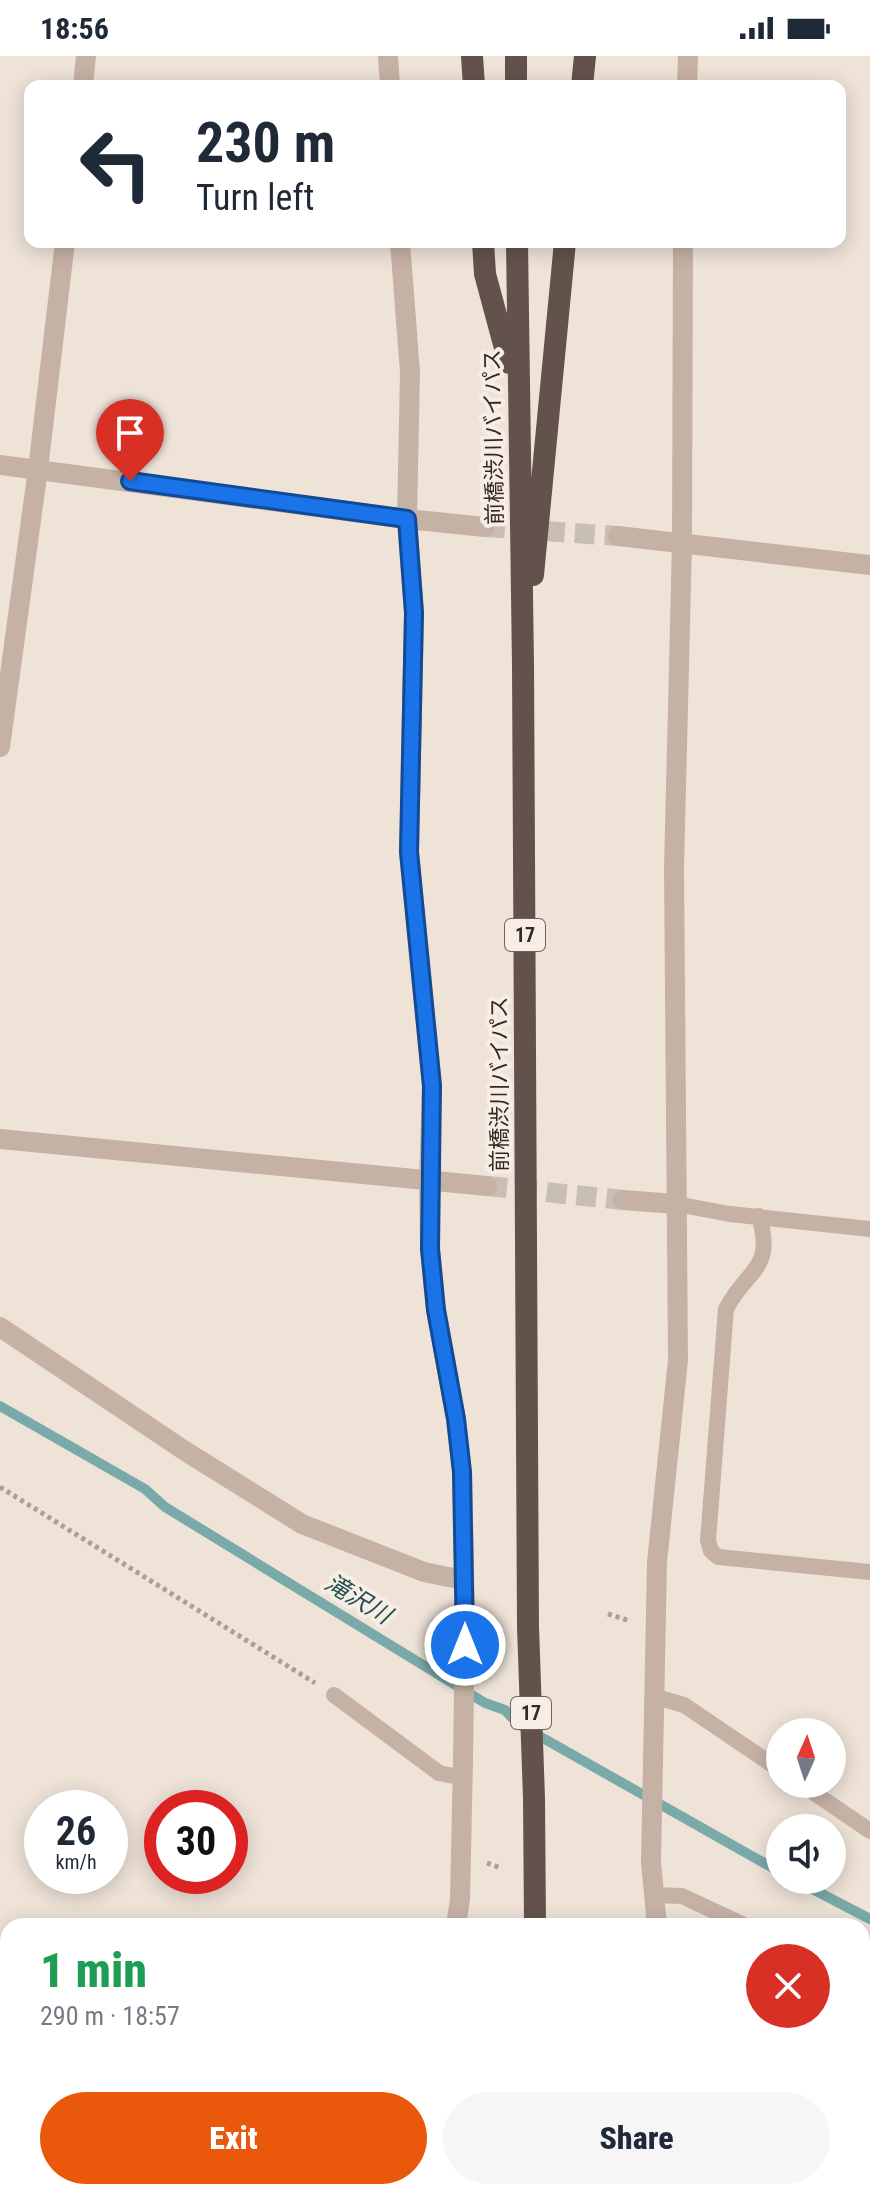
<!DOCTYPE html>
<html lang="en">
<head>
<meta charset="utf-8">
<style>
	:root { --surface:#fff; --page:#f6f6f7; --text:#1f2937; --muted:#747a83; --accent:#ea580c }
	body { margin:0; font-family:"Roboto Condensed","Noto Sans JP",sans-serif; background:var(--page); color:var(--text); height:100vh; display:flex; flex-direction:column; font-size:30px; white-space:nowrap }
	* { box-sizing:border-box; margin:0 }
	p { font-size:26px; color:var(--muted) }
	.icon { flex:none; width:44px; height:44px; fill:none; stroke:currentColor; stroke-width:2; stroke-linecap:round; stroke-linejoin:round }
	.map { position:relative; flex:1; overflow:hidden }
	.side { position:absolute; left:0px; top:1862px; width:870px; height:282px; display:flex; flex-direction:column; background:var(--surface); border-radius:24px 24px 0 0; box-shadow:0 4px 20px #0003 }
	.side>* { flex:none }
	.banner { position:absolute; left:24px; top:24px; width:822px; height:168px; border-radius:16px; box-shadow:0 4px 20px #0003; background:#fff; color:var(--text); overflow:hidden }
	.needle { width:52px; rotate:3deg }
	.tools { position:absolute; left:766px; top:1662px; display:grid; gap:16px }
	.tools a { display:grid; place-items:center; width:80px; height:80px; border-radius:50%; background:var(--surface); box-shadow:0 4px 20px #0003; font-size:40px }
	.speed { position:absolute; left:24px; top:1734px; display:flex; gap:16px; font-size:40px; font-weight:700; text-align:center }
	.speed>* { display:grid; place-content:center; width:104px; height:104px; border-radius:50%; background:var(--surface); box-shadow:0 4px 20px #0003; line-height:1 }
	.speed small { font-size:20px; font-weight:400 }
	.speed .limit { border:12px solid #d22; background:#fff; color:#111 }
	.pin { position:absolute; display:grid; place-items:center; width:68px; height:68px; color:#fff; margin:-82px -34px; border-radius:50% 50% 50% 0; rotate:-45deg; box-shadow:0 0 8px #0007 }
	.pin .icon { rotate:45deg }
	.me { position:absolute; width:88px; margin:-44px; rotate:0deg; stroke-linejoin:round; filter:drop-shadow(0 0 6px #0008) }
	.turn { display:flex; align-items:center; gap:28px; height:168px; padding:0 40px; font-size:36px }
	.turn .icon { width:104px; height:104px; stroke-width:2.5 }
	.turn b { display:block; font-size:56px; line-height:68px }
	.round { display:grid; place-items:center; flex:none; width:84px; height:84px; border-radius:42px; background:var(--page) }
	.head { display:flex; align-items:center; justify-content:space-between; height:136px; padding:0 40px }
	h1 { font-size:48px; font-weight:800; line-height:60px; color:#1e9e55 }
	.primary-button { display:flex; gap:16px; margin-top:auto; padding:16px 40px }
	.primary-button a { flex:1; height:92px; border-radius:48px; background:var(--accent); color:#fff; font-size:32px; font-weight:800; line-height:92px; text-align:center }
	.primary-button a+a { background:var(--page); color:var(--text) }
	.status { display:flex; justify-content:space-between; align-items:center; height:56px; padding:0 40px; background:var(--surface); direction:ltr }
	.status svg { height:22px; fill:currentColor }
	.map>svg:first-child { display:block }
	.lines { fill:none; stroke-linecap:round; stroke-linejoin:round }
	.stream { stroke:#79aaa9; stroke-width:10 }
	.minor-tunnel { stroke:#c9beb4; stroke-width:20; stroke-dasharray:20 10; stroke-linecap:butt }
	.path { stroke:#b19c90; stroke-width:5; stroke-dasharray:4 4; stroke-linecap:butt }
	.service { stroke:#c6b2a5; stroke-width:16 }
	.minor { stroke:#c6b2a5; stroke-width:20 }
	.trunk { stroke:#63524b; stroke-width:22 }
	.route-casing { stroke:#114b97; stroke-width:20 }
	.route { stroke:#1a73e8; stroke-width:14 }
	.labels { text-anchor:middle; stroke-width:8; stroke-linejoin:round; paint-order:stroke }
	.shield { fill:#f7ede4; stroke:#6d645f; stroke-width:2 }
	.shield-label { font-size:20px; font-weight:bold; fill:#322926 }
	.street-label { font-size:22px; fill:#322926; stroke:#f7ede4 }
	.water-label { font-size:24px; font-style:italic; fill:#1f5050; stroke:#f7ede4 }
</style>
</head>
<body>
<div class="status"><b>18:56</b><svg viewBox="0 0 49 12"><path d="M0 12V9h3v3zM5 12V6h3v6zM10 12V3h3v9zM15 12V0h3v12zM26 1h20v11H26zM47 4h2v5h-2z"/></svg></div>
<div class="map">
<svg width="870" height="2143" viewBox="0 0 870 2143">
	<rect width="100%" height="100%" fill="#efe3d8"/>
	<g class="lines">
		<path class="stream" d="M0,1350L145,1433L165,1451L485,1647L505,1654L518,1668L780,1816
			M795,1824L870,1863"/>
		<path class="minor-tunnel" d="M485,471L618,480
			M487,1130L623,1144"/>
		<path class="path" d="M0,1431L315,1627
			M608,1558L630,1565
			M487,1807L501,1812"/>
		<path class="service" d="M676,1148L730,1158L870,1173
			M759,1160C775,1215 747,1212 726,1253L708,1484L711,1495L718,1501L870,1516
			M334,1639L439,1717L463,1722
			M653,1640L684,1649L780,1714
			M801,1728L870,1775
			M654,1839L682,1840L746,1870
			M862,1924L870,1927"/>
		<path class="minor" d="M388,0L390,30
			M83,30L86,0
			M687,30L688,0
			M400,186L410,316L407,463L414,557L409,796L432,1030L429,1125L430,1193L436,1254L456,1363L462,1416L465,1560L463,1704L460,1843L456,1870
			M0,409L407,463L485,471
			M618,480L870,509
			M0,691L38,413L65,186
			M0,1083L487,1130
			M623,1144L676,1148
			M0,1271L185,1395L302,1468L424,1516L463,1524
			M657,1870L651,1806L657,1506L678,1304L674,812L682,487L683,186
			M0,1909L8,1911
			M680,2136L681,2143
			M383,2143L384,2136
			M425,2143L426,2136"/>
		<path class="trunk" d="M472,0L474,30
			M516,0V30
			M582,30L585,0
			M483,186L485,218L509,307
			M517,186L523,609L528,1571L534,1742L535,1870
			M533,519L565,186
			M536,2136V2143"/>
	</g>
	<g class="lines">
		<defs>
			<path id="route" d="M130,425L407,463L414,557L409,796L432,1030L430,1193L436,1254L456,1363L462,1416L465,1589"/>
		</defs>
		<use href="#route" class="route-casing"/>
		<use href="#route" class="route"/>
	</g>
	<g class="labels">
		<g class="shield">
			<rect x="505" y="863" width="40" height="32" rx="6"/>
			<rect x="511" y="1641" width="40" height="32" rx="6"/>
		</g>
		<g class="shield-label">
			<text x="525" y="886">17</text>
			<text x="531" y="1664">17</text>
		</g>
		<g class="street-label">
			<text transform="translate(493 381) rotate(-91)" y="8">前橋渋川バイパス</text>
			<text transform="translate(499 1028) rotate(-90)" y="8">前橋渋川バイパス</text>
		</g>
		<g class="water-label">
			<text transform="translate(358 1543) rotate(31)" y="8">滝沢川</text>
		</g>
	</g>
</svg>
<div class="tools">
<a><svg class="needle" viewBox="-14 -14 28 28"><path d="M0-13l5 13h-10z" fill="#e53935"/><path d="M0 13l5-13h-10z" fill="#747a83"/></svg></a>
<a><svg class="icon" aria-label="sound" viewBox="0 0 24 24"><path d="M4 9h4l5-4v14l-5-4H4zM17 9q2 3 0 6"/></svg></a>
</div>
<div class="speed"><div>26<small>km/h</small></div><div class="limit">30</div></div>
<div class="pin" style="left:130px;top:425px;background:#d93025"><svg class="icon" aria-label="arrive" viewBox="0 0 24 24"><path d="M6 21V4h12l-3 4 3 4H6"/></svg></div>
<svg class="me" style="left:465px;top:1589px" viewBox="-20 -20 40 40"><circle r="17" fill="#1a73e8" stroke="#fff" stroke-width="3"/><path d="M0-11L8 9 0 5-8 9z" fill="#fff"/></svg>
<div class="banner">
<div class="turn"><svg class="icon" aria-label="left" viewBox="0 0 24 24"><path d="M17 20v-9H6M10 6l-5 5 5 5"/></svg><div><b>230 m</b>Turn left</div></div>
</div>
<section class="side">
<div class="head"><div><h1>1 min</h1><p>290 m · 18:57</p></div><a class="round" style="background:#d93025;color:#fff"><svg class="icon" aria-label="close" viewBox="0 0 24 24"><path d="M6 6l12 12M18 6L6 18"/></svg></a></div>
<div class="primary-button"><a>Exit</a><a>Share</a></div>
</section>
</div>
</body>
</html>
